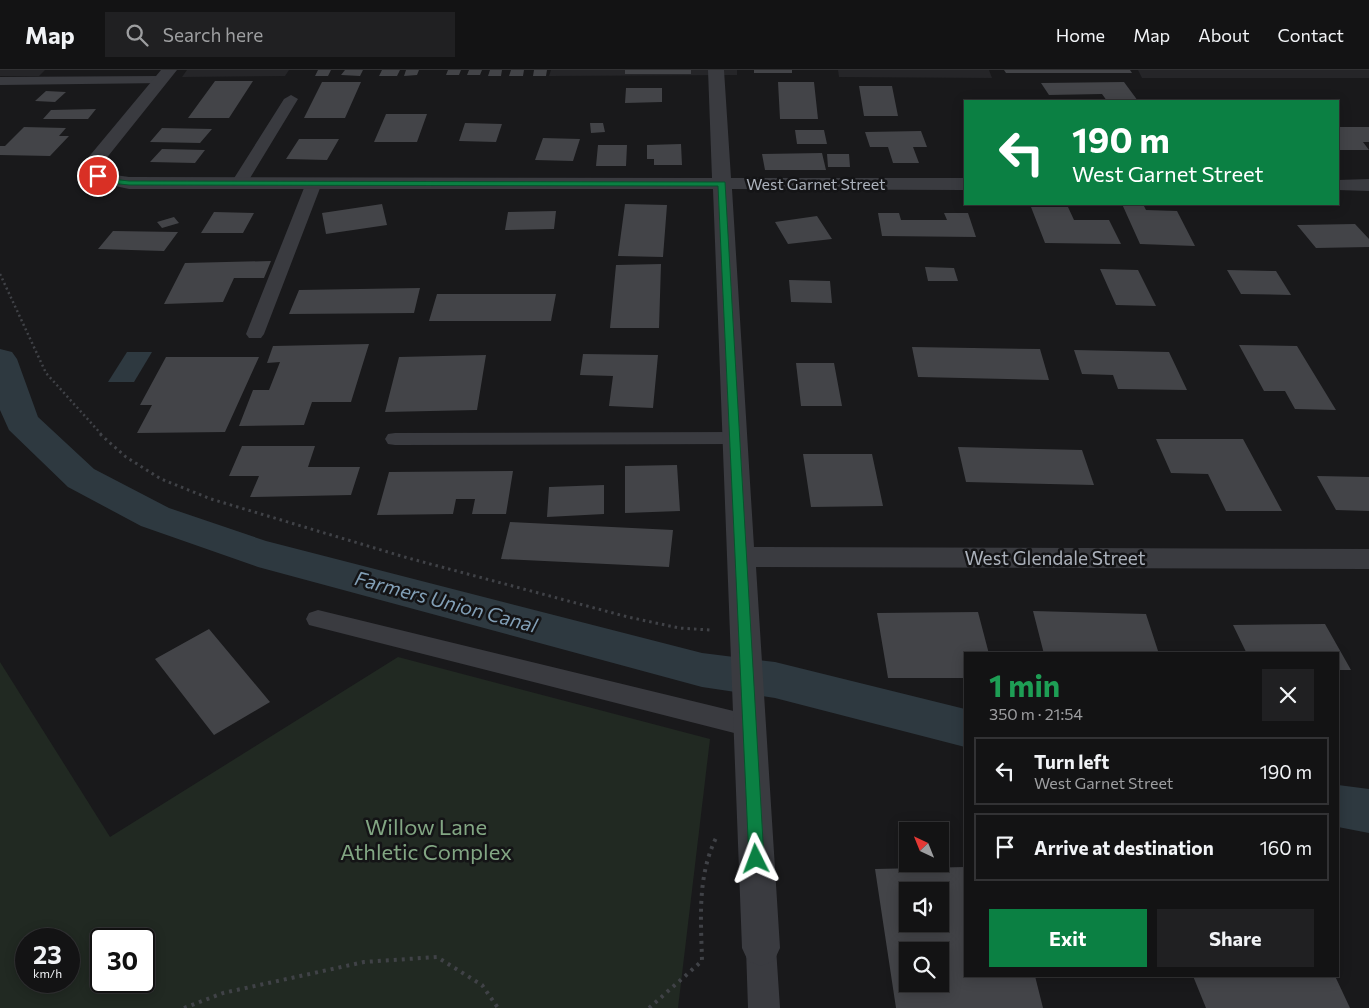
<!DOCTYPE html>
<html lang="en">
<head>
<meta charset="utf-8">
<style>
	:root { --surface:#131314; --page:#202022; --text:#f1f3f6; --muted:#9d9ea0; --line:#323234; --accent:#0b8043 }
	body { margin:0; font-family:Commissioner,sans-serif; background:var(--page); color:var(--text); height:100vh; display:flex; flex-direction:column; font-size:19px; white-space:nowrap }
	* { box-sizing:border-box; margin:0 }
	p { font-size:16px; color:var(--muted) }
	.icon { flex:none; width:28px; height:28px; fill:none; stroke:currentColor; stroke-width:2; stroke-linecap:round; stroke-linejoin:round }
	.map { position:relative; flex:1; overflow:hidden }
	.sheet { position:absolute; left:964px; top:582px; width:375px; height:325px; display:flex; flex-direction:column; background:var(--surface); border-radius:0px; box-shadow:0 2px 12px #0003,0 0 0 1px var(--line) }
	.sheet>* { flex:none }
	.banner { position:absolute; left:964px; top:30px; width:375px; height:105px; border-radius:0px; box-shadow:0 2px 12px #0003,0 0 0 1px var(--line); background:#0b8043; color:#fff; overflow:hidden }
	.needle { width:32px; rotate:317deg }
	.controls { position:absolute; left:899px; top:752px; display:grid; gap:10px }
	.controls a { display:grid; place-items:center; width:50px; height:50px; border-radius:0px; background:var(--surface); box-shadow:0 2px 12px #0003,0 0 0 1px var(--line); font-size:25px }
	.speed { position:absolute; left:15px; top:858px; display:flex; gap:10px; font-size:25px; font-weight:700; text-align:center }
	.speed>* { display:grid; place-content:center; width:65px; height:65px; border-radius:50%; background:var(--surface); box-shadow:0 2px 12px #0003,0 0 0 1px var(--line); line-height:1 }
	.speed small { font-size:12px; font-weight:400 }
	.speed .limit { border:2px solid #111; border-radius:8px; background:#fff; color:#111 }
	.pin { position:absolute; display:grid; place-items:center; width:42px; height:42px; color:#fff; margin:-21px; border:2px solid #fff; border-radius:50%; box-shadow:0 1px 5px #0007 }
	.me { position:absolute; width:55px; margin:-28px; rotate:357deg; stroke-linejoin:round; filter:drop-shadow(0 0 4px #0008) }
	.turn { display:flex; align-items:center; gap:18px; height:105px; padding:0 25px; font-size:22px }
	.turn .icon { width:65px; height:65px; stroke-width:2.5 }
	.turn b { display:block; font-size:35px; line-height:42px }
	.round { display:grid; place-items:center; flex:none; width:52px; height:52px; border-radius:0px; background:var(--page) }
	.summary { display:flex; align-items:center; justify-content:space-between; height:85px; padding:0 25px }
	h1 { font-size:30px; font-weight:700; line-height:38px; color:#1e9e55 }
	.button { display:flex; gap:10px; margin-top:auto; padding:10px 25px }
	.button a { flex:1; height:58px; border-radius:0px; background:var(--accent); color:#fff; font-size:20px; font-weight:700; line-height:58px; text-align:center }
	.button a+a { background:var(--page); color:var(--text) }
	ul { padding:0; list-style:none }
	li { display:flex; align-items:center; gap:15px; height:68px; margin:0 10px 8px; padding:0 15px; border:2px solid var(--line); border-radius:0px }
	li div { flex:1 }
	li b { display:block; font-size:19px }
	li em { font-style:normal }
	header { display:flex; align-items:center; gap:30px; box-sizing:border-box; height:70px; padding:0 25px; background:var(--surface); border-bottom:1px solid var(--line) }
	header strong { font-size:24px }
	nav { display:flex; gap:28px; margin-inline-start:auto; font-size:18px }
	.search { width:350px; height:45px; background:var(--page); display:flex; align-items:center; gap:12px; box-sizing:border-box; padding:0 18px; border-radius:0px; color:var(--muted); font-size:19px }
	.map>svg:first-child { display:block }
	.built { fill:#252528 }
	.green { fill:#212922; fill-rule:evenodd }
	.water { fill:#2e3940 }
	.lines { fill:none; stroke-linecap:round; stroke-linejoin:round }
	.canal { fill:#2e3940; fill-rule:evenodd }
	.building { fill:#434448; fill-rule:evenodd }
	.path-far2 { stroke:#404247; stroke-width:2.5; stroke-dasharray:2 3; stroke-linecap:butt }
	.path-far1 { stroke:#404247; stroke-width:3; stroke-dasharray:2.5 4; stroke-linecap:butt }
	.path { stroke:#404247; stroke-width:4; stroke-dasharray:3 5; stroke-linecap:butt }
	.service { fill:#3a3b40; fill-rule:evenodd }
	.minor { fill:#3a3b40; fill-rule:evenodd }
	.route { fill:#0b8043; stroke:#07532c }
	.labels { text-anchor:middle; stroke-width:5; stroke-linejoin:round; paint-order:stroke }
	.far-street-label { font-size:16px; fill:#abb1bb; stroke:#141416 }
	.street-label { font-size:19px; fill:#abb1bb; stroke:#141416 }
	.water-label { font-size:20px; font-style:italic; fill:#829fb6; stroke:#141416 }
	.near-park-label { font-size:22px; fill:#82a683; stroke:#141416 }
</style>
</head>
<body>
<header>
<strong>Map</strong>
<div class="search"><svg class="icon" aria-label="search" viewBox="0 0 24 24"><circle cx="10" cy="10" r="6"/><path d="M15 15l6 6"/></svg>Search here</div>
<nav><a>Home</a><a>Map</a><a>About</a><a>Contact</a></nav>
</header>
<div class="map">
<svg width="1369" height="938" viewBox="0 0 1369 938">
	<rect width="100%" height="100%" fill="#19191b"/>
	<path class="built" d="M0,0H45L39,6H0Z
		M187,0H289L285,6L182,7Z
		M551,0H737V5L549,6Z
		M838,0H989L992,8L839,7Z
		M1138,0H1369V8H1142Z"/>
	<path class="green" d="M398,587L710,669L678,938H0V592L110,767ZM26,869H69V911H26ZM101,869H144V911H101Z"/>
	<path class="water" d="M127,282H152L134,312H108Z"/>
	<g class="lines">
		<path class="canal" d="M0,279L12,282L17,289L38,347L94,399L169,438L266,471L702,583L775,592L965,639V677L775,628L702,617L258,497L141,456L68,417L9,360L0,340Z
			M1338,715L1369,719V763L1338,757Z"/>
	</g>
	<path class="building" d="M318,0H331L328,6H315Z
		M345,0H363L360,6L341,5Z
		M382,0H400L397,6H379Z
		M406,0H419L417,5L404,6Z
		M448,0H461L459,5H446Z
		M469,0H482L480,5H467Z
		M490,0H502L501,6H488Z
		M511,0H524L523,6H509Z
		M534,0H547L546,6H533Z
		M625,0H691V4H625Z
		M754,0H792V3H754Z
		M1004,0H1130L1132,3H1006Z
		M215,11H253L229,48H188Z
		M322,12H361L345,48H304Z
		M778,12H814L818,49H780Z
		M1124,12L1138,31H1107L1102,24L1049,25L1041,13Z
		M859,16H892L898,46H864Z
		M626,18H662V32L625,33Z
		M46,21L66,22L55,32L35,31Z
		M96,39L88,49H43L51,40Z
		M386,44H427L417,72H374Z
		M465,53L502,54L496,72L459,71Z
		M590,53H603L605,62L591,63Z
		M24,57L66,58L59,66H69L50,86L0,85V76H5Z
		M1338,57H1369V72H1363L1369,80H1338Z
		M162,58L212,59L200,73L150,72Z
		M795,60H824L827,74H797Z
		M921,61L927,77H913L919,93H893L888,77H870L865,62Z
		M543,68L580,69L573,91L535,90Z
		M299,69H339L327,90L286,89Z
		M681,74L682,95H654V89H647V75Z
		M598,75H627L626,96H596Z
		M162,79L205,80L195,93L150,92Z
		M822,83L826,100H765L762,84Z
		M827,84H849L850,97H828Z
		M382,134L387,155L326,164L322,143Z
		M625,134L667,135L663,187L618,186Z
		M1122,134H1143L1146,140L1177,141L1195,176L1140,174Z
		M1031,137H1068L1074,150H1109L1121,174L1045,173Z
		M556,141L554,159L505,160L508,142Z
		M214,142L254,143L243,163H201Z
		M878,143H899L901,150H947L944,143H968L976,167L882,166Z
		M817,146L832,169L788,174L775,152Z
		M174,147L179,153L162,158L157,152Z
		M1355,154L1369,169V177L1316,178L1297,155Z
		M113,161L178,162L164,181L98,179Z
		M271,191L264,208H234L223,232L164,234L185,193Z
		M661,194L659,258H610L616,195Z
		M925,197L954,198L958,211H928Z
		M1100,199L1138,200L1156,236L1116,235Z
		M1227,200L1276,201L1291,225L1241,224Z
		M789,210L830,211L832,233L791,232Z
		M420,218L414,243L289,244L299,220Z
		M437,224H556L551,251H429Z
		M369,274L351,332H312L304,355L239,356L253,320H269L280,292L267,293L273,276Z
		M1239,275L1297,276L1336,340L1295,339L1285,321H1264Z
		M912,277L1040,279L1049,310L918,307Z
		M1074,280L1169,282L1187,320L1118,319L1113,305L1082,304Z
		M583,284L658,285L653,338L609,336L613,306L580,305Z
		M486,285L477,340L385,342L399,287Z
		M166,287H259L225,362L137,363L152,335H140Z
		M796,293H834L842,336H801Z
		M1156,369H1243L1282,441H1226L1208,404L1171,403Z
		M242,376H315L308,397H360L351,425L250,427L259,406H229Z
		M958,377L1082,380L1094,415L966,412Z
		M803,384H872L883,436L811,437Z
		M677,395L680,441L625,443V396Z
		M513,401L506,444H472L475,429H456L453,444L377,445L389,402Z
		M1317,406L1369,407V441L1336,440Z
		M604,415V444L547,447L549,417Z
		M510,452L673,460L669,497L501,489Z
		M1033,541L1146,544L1159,584H1044Z
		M978,542L989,584H965V608H888L877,543Z
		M1325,554L1351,600H1338V584H1247L1233,555Z
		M209,559L270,632L214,665L155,589Z
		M965,797V906H1035L1043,938H896L875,799ZM908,821H940V854H908ZM908,881H940V914H908Z
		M1193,906H1335L1350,938H1206Z"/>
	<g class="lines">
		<path class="path-far2" d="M0,204L46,303L102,365"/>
		<path class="path-far1" d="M100,364L126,387L161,409L211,429L408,488L628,547L679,558L710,560"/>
		<path class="path" d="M184,938L223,923L364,892L437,887L482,915L498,938
			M649,938L702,891C701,849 697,807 716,768"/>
		<path class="service" d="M160,6L165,7L167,10L165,13L0,15V7Z
			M291,25L298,29L247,113L244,116H234L231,113L284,29Z
			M314,108L322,113L264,264L261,268H249L246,264L306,113Z
			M735,362L742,363L745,368L742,373L735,374L395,375L388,374L385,369L388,364L395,363Z
			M318,540L750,645L759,648L763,656L759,664L750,667L309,555L306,549L309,543Z
			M761,863L772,868L776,878L780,938H748L746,878L750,868Z"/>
		<path class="minor" d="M161,0H177L105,90L102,97L115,105L129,107L712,108L708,0H724L731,108H965V120L732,119L754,477L1369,479V499L756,497L780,878L774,891L761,896L748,891L742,878L713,119H129L97,112L84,97L87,89Z
			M1369,109V121L1338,120V110Z"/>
	</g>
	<path class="route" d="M98,103L112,109L129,111L725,112L764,789L761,794L756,796L751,794L749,789L718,116L129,115L110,113L96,107L94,106Z"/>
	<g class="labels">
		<g class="far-street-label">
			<text x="816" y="120">West Garnet Street</text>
		</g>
		<g class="street-label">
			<text x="1055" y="495">West Glendale Street</text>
		</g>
		<g class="water-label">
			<text transform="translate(446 532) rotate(15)" y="7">Farmers Union Canal</text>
		</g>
		<g class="near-park-label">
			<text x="426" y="765">Willow Lane<tspan x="426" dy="25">Athletic Complex</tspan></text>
		</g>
	</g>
</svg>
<div class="controls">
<a><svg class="needle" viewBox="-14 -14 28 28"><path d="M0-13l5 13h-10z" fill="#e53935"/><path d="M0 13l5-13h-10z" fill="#9d9ea0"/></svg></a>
<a><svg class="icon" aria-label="sound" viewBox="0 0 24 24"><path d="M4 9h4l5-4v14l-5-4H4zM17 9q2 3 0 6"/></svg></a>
<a><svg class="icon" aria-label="search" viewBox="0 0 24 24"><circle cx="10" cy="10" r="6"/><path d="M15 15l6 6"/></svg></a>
</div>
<div class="speed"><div>23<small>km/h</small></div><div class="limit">30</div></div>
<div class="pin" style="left:98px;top:106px;background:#d93025"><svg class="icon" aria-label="arrive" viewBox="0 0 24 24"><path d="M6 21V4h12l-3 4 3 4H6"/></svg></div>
<svg class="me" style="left:756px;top:789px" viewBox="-20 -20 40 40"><path d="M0-17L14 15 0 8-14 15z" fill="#0b8043" stroke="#fff" stroke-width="4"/></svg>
<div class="banner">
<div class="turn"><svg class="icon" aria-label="left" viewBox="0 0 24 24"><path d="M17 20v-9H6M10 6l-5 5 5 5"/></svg><div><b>190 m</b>West Garnet Street</div></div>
</div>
<section class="sheet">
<div class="summary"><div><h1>1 min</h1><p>350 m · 21:54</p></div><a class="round"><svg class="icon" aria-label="close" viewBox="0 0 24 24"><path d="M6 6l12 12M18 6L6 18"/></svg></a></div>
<ul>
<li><svg class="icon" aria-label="left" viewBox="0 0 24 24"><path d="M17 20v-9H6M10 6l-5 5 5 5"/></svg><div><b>Turn left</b><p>West Garnet Street</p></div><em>190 m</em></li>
<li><svg class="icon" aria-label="arrive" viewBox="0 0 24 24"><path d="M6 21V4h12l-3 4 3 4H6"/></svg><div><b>Arrive at destination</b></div><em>160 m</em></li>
</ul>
<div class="button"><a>Exit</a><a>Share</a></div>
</section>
</div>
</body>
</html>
